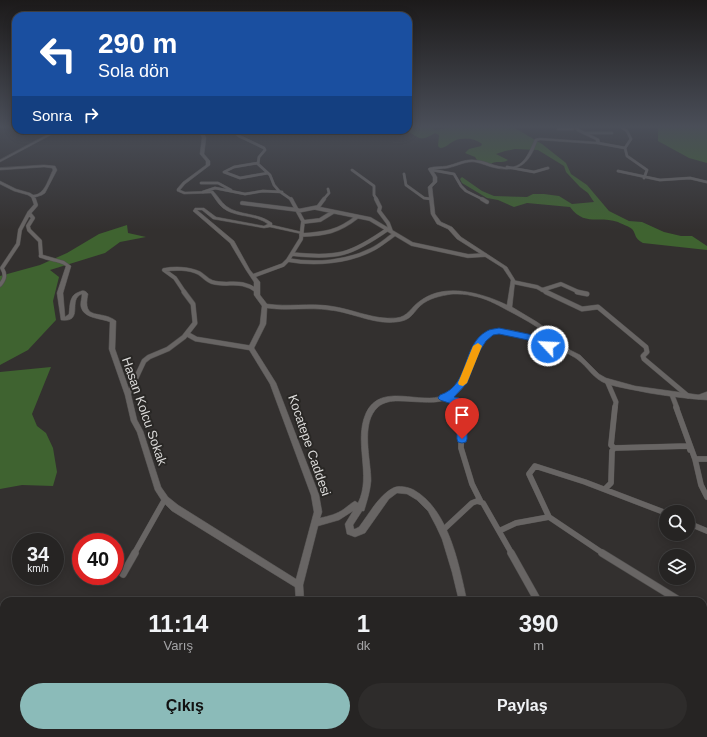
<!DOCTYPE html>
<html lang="tr">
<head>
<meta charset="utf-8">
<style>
	:root { --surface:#262423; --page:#2e2c2b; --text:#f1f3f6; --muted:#a4a4a6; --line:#424141; --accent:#8bbbb9 }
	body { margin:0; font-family:Helvetica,sans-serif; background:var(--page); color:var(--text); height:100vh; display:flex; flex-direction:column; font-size:15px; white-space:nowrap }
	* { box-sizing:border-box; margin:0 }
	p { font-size:13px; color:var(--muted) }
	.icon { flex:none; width:22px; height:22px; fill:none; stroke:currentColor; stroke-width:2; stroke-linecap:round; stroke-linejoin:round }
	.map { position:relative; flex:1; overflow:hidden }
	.panel { position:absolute; left:0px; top:597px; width:707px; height:140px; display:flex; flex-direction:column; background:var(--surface); border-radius:12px 12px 0 0; box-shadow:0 2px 10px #0003,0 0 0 1px var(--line) }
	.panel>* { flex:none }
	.hud { position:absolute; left:12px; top:12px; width:400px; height:122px; border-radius:12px; box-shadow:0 2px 10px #0003,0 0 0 1px var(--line); background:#1a4fa0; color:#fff; overflow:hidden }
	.fabs { position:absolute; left:659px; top:505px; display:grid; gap:8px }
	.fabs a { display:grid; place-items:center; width:36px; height:36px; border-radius:50%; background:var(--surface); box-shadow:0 2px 10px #0003,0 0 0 1px var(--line); font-size:20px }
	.speed { position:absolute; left:12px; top:533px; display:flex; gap:8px; font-size:20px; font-weight:700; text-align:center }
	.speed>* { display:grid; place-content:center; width:52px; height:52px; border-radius:50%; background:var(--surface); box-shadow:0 2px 10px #0003,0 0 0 1px var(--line); line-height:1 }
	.speed small { font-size:10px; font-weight:400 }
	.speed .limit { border:6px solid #d22; background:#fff; color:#111 }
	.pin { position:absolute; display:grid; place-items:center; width:34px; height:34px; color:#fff; margin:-41px -17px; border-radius:50% 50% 50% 0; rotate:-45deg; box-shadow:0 0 4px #0007 }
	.pin .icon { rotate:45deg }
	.me { position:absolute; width:44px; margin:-22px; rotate:295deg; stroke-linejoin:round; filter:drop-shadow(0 0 3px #0008) }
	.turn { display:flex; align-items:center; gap:14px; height:84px; padding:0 20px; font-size:18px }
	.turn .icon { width:52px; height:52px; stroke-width:2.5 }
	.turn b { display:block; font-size:28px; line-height:34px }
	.then { display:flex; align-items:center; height:38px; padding:0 20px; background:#0003; gap:8px; font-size:15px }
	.eta { display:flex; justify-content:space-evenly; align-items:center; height:68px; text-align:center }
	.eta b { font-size:24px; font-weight:600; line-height:28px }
	.cta { display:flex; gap:8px; margin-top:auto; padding:8px 20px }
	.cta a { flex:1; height:46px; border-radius:24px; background:var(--accent); color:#111; font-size:16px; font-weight:600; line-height:46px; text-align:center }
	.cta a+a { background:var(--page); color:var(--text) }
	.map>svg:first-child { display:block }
	.green { fill:#3f6330 }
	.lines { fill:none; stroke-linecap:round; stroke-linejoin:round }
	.street-far4-casing { stroke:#514f4e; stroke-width:3 }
	.street-far3-casing { stroke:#514f4e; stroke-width:4.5 }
	.street-far2-casing { stroke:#514f4e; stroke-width:5.5 }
	.street-far1-casing { stroke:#514f4e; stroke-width:6 }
	.street-casing { stroke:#514f4e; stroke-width:8 }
	.secondary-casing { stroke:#514f4e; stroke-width:1 }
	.street-far4 { stroke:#686564; stroke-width:2.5 }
	.street-far3 { stroke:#686564; stroke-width:3.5 }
	.street-far2 { stroke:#686564; stroke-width:4.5 }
	.street-far1 { stroke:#686564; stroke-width:5.5 }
	.street { stroke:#686564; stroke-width:7 }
	.secondary { fill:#686564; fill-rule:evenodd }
	.route { fill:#1a73e8; stroke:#114b97 }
	.slow { fill:#f59e0b }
	.labels { text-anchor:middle; stroke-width:4; stroke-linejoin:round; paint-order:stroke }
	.street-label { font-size:13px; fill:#dcdbda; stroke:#292725 }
</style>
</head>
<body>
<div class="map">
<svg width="707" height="737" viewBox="0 0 707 737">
	<rect width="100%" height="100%" fill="#33302f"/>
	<path class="green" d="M411,127H431L435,130L450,127H513L542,144L566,163L571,174L587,185L609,211L629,221L642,222L664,232L681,236H692L707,246V250L643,243C633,237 637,235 632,229C629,226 621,224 618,222C598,215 585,227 570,207L527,203L514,207L498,200L487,198L462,183L460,179L462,177L482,191L494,196L527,197L533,194H544L559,196L572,204L594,202L588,193L580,187L566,172L564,166L538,150L515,149L505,151L496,154L508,160C502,164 496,160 491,164L477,160L475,157L465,153L469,149L481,146L482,144C474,138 463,137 454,141C448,144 446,148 440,148L438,146L439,135L435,133C421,141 421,140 408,131Z
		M658,127H707V163L689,158L658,141Z
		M127,225L128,233L146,237L120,242L105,253L50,270L59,277L53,301L56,320L28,350L0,365V276L40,265L67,253L99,234Z
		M51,367L32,414L37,426L46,433L53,448L57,472L53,486L22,485L0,489V372Z"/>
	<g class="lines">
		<defs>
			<path id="street-far4" d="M621,127L627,131L631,139L625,148
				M558,129H573
				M232,130L239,136L264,148L265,150L259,157L258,164L270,175L274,185L279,191L292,200
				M586,133H612
				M598,143L625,148L627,156L647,170L644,178
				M258,163L234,167L224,172L240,178L268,173
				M507,167L534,172L548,168
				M352,170L374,186V195L377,200
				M432,170L454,174L461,186L466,191L484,200
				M618,171L660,180L690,178L707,182
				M404,174L406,185L424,198L431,199
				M201,183H218L231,190
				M203,192L215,188L245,194L263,191L282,192
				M32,196L34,200
				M323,200L329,193L328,189"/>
			<path id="street-far3" d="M34,199L36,205L29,213L33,218L28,226L29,230L40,241L41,256
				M376,199L380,207L379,211L388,223L391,231
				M482,199L487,202
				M242,203L298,210
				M316,208L370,219L412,244L468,256L485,255
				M298,211L318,207L324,199
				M303,222L320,220L333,212
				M301,235C325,234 338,232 357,217
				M292,254C337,259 351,255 388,229
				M288,260C315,265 347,262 371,250C380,246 387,239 395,234
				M253,276L283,265L288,260L301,239L303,221L291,199
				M513,282L537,287L548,293
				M0,285C5,279 6,275 2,268L18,244L20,230L29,213
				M542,290L561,284L581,293
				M185,293L175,278L164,270C174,268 189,268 199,273C203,275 206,280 212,282C229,287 240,278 257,291"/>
			<path id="street-far2" d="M546,292L582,309L598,307L646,347L647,352L643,356L644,359L688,396
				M577,292L587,294
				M187,334L196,339L251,348
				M607,381L616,402L615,408
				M128,395L144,361L149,357L168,349L184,337L195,323L193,304L184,292
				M672,395L677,408
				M699,397L707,394
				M443,398L456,401L462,408"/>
			<path id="street-far1" d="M462,407L461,448L472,484L481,502
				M676,407L695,459L701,485L707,497
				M614,448L689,446L690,450
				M694,456L695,459H707
				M606,488L611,483L612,451L614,448L611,445L615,407
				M688,523L707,531
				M443,530L472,503L477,501L483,503L512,554
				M499,531L516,523L549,517
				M134,554L165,499
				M604,554L549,517L529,474L535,466L585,482L666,513"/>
			<path id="street" d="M511,553L538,601
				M602,553L680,601
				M123,574L135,553
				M703,613L707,615
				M611,733L614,737"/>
			<path id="secondary" d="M575,127H578L579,129L599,139L600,143L598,144L540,140L537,141C530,162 520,173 496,168C489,167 482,163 475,162C466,161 457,166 448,168C442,169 437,169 432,169L437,177V182L432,187L435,214L441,222L452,227L461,237L507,267L515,280L512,307L537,322L557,336L570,350L580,355L599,374L606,378L635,386L707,396V400C688,399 668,396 649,393C635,390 621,388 607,384C593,379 588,367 577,359C574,357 569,354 566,353C563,351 556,351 551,349C535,344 507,326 490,335C487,337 484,340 481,343L467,381C451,410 425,401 398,401C391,401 384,402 378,407C360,423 371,460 371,481C370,492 367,501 364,511H362L353,525L354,529H355L359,527C369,514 379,495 393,488C399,485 408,487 414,490C449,510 459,565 467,601H459L452,572L442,539L436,526L428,511L417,500L407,494L397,493L389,499L365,533L355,537L347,534L345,524L353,511L339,520L318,526L303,585L304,601H296L295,587L172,511L162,501L155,490L137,432L131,421L125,395L109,349L110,322C101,318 84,319 81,307C80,303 82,298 82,294C67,299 85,323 61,320L57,293L66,266C58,261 48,261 39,257V255H43L64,261L71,266L63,293L65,317L69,314C70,306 69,295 79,292C83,290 85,290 88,294C82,322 101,309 116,321L115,349L131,395L137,420L143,431L161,487L168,497L178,505L296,579L314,512L311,495L270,384L248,348L260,324L262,306L254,295V282L246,270L230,243L193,211L195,208H204L216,217L264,226L268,224C255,214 236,218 223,208C218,204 215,198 211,193L184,194L177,191V189L183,182L206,165V161L200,154L202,138L199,130H203L206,138L204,154L210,161V165L185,184L180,190L185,192L213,191C218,196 221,202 226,206C239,216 257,212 272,223V225L302,232L304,233L302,234L270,227L264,228L213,219L202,210H197L234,241L250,270L260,282V295L267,304C288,307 309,303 330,306C353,309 373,320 396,318C408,317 411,307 420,301C445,282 482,293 507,305L511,280L503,268L457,239L448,229L437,224L431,214L428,187L433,182V177L428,169L429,168C435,166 441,167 447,166C456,164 464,159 474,160C481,160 488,163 494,165C521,173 526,160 535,139L540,138L596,142V140L577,131ZM452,294C459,294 466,294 473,296C485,298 496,304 507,310C526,320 547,331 562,348C538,343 515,324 490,331C471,336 470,365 462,379C458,386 451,392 444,395C421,406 381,381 366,413C353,442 372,475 358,503L355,501C351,503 348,506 344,509C337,514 329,516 320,518L322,512L319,495L276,383L254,348L266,324L267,308C288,311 309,307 329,310C353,312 377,327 402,321C411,319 414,312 420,306C429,298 440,296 452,294Z
				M56,130H60L0,162V160Z
				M44,165L55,166L57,170L45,193L42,195L36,197H31L28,195L14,191L0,184V181L16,189L30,193L33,195C45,195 48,179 53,170L52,168L44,167L0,170V168Z
				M266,733H276L274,737H264Z
				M428,733H452L454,737H427Z
				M471,733H481V737H471Z"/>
		</defs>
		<use href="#street-far4" class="street-far4-casing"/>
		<use href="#street-far3" class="street-far3-casing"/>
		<use href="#street-far2" class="street-far2-casing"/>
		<use href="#street-far1" class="street-far1-casing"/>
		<use href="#street" class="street-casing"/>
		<use href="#secondary" class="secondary-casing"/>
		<use href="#street-far4" class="street-far4"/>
		<use href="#street-far3" class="street-far3"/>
		<use href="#street-far2" class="street-far2"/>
		<use href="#street-far1" class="street-far1"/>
		<use href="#street" class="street"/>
		<use href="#secondary" class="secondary"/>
	</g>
	<linearGradient id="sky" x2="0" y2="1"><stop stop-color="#1c1a1a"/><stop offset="0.55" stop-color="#4a4e58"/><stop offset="1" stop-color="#4a4e58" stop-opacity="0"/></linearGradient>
	<rect width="707" height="230" fill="url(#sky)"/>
	<path class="route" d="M499,328L533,335L551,343L552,346L548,349L528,340L499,334L493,335L486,341L479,352L467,383L454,397L459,398L467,408V439L466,442L462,443L458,442L457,439V409L452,404L440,400L438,398L440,395C471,385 461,345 487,331C490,329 495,329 499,328Z"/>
	<path class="slow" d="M478,343L482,346L467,383L463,386L459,385L458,383L473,346Z"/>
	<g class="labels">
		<g class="street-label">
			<text transform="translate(145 411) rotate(71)" y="5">Hasan Kolcu Sokak</text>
			<text transform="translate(310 445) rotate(71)" y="5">Kocatepe Caddesi</text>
		</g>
	</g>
</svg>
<div class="fabs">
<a><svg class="icon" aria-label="search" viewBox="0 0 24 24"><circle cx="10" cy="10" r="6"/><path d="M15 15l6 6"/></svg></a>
<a><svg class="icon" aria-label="layers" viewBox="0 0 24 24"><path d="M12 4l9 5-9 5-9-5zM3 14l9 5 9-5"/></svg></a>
</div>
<div class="speed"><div>34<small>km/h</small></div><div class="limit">40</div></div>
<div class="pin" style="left:462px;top:439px;background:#d93025"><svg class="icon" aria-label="arrive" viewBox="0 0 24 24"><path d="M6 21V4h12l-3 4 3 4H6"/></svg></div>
<svg class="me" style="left:548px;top:346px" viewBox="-20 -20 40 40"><circle r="17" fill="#1a73e8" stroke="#fff" stroke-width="3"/><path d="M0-11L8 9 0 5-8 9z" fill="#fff"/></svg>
<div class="hud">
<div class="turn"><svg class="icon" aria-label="left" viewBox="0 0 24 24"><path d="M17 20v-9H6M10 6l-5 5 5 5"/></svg><div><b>290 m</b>Sola dön</div></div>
<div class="then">Sonra<svg class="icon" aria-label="right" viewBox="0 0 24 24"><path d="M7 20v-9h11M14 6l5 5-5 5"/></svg></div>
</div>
<section class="panel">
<div class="eta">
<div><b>11:14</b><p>Varış</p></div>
<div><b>1</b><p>dk</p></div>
<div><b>390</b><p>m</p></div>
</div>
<div class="cta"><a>Çıkış</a><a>Paylaş</a></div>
</section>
</div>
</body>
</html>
